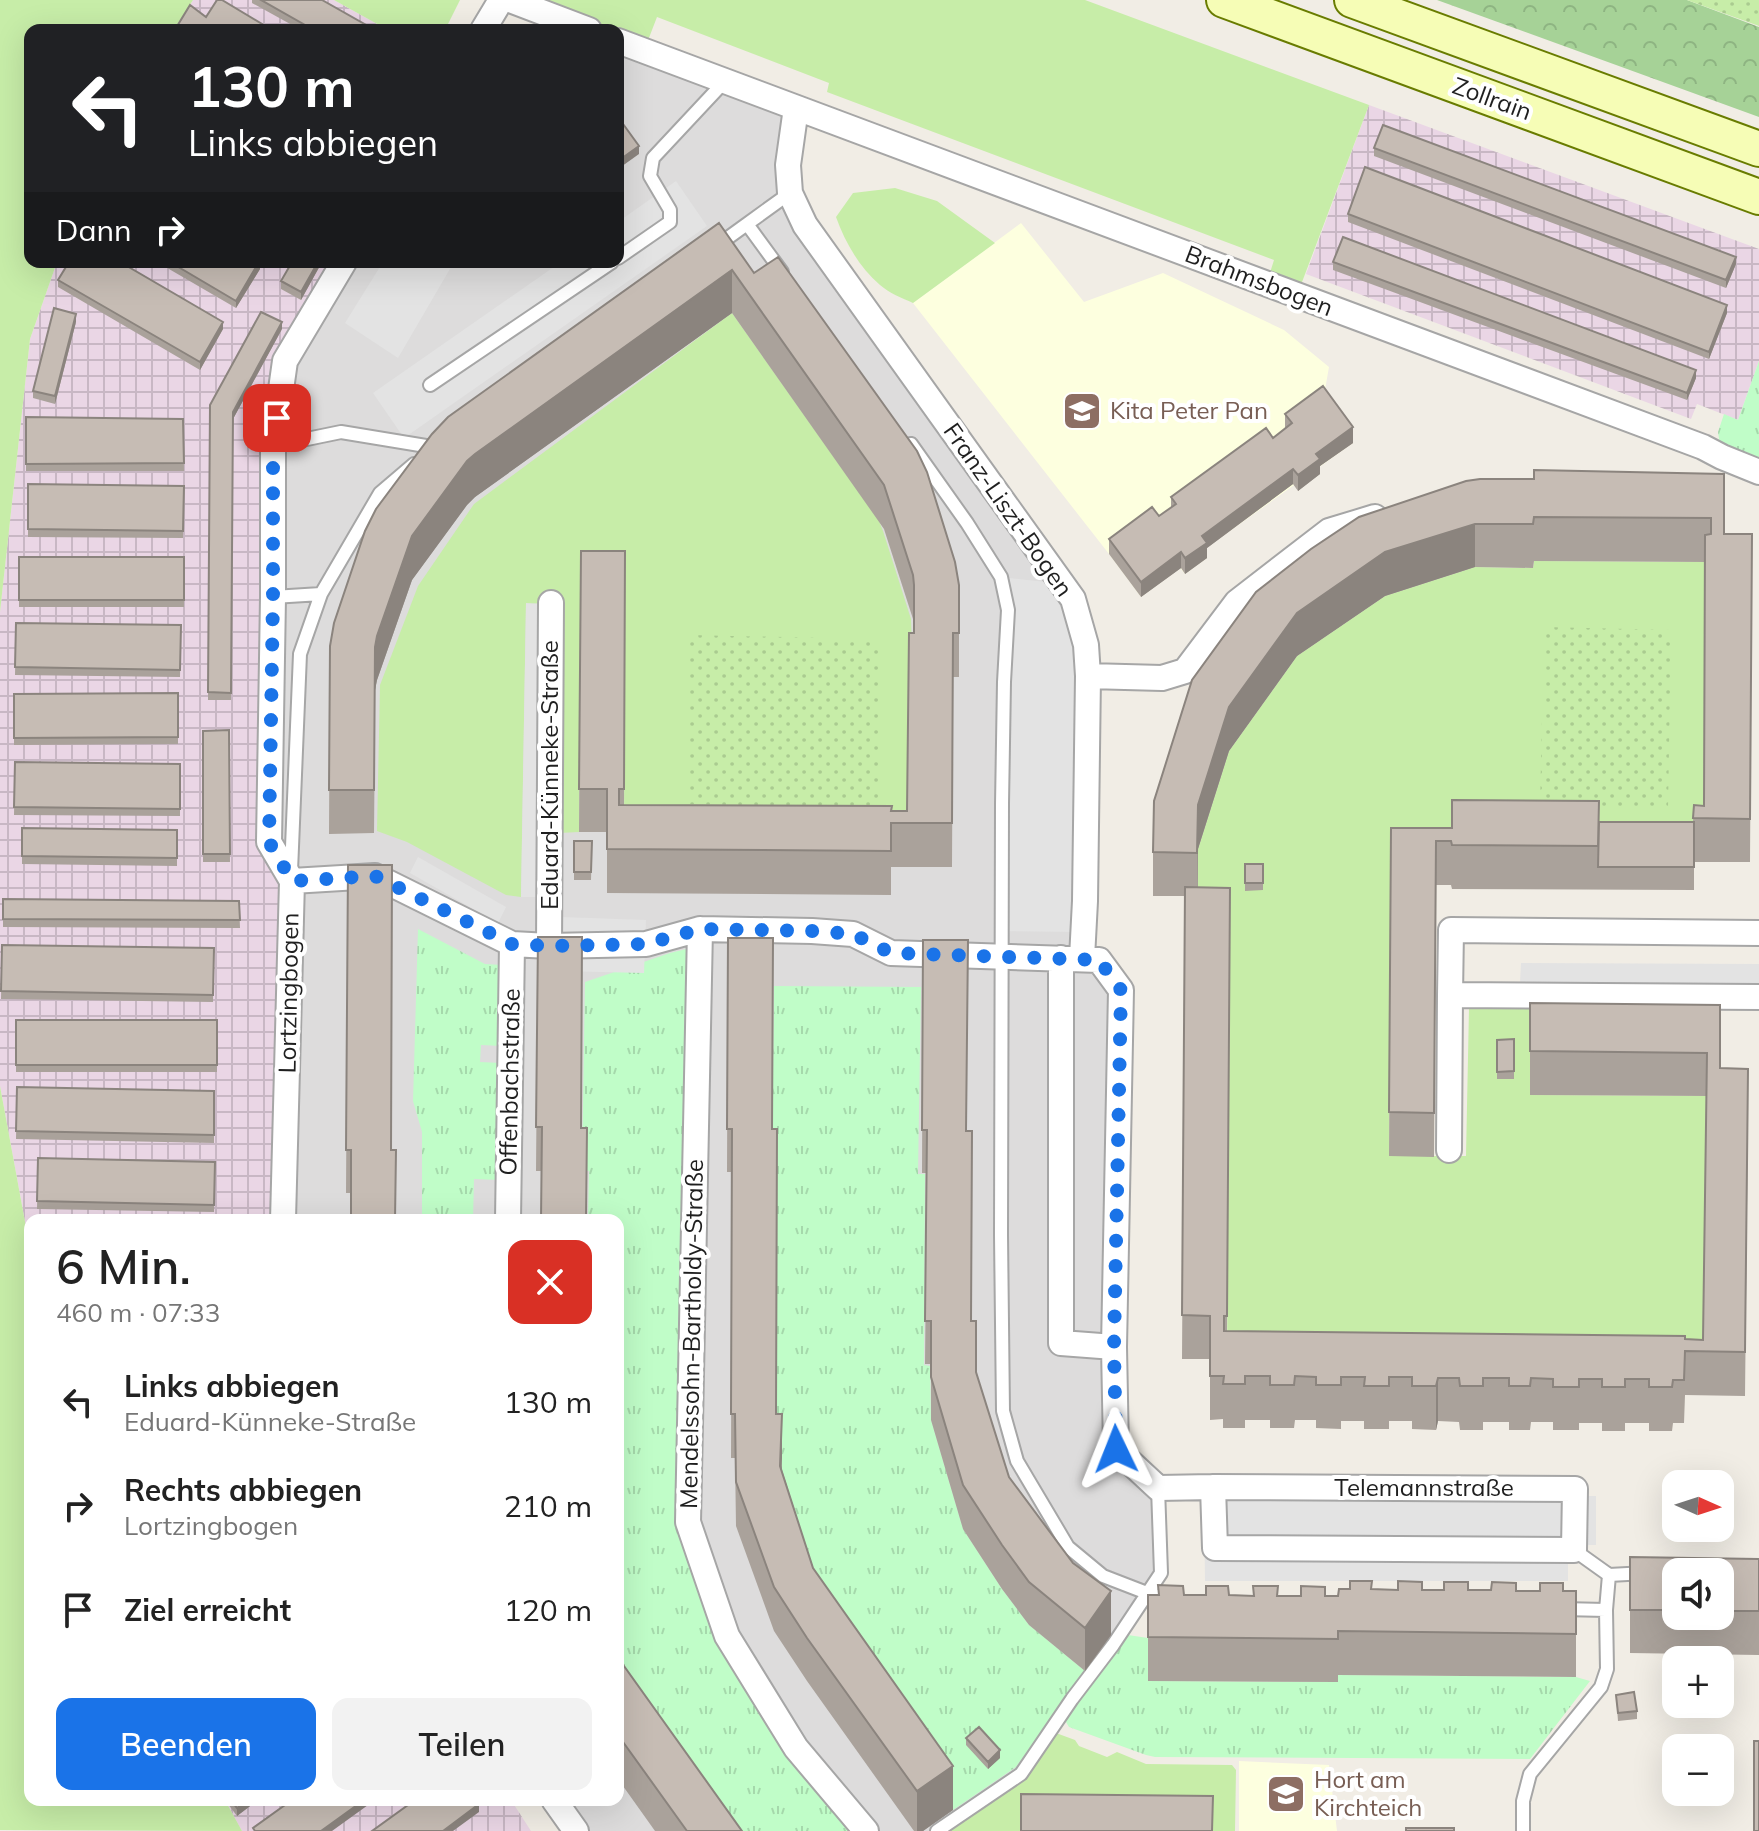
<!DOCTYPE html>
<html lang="de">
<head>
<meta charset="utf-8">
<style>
	:root { --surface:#fff; --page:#f2f2f2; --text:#222; --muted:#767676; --accent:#1a73e8 }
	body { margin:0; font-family:Mulish,sans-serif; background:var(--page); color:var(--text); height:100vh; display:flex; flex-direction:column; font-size:30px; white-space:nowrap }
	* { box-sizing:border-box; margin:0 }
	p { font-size:26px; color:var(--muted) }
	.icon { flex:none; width:44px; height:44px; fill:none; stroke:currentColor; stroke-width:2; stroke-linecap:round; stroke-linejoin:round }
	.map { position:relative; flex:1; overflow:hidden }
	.details { position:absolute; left:24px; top:1214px; width:600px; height:592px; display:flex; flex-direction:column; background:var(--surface); border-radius:16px; box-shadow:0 8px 32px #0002 }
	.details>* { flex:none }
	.guide { position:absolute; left:24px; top:24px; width:600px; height:244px; border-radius:16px; box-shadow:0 8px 32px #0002; background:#202124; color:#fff; overflow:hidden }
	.needle { width:52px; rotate:93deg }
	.tools { position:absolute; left:1662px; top:1470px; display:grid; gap:16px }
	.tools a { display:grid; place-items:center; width:72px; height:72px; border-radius:16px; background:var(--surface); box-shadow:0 8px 32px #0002; font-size:40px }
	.pin { position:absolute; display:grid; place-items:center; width:68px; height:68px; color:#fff; margin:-34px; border-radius:16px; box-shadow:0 4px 12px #0006 }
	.me { position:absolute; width:88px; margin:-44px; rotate:358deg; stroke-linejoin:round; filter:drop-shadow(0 0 6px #0008) }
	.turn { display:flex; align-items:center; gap:28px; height:168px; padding:0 32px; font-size:36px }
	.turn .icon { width:104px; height:104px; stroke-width:2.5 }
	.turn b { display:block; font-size:56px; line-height:68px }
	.then { display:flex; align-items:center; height:76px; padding:0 32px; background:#0003; gap:16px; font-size:30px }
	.round { display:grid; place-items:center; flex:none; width:84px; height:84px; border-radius:16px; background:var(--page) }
	.summary { display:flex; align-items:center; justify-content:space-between; height:136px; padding:0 32px }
	h1 { font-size:48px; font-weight:600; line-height:60px }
	.cta { display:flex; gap:16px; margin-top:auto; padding:16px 32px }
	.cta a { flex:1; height:92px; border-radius:16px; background:var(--accent); color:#fff; font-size:32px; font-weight:600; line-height:92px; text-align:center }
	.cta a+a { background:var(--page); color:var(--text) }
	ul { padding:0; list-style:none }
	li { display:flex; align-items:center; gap:24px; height:104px; padding:0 32px }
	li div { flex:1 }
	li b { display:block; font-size:30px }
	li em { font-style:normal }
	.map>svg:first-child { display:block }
	.residential { fill:#dddcdc }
	.industrial { fill:url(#industrial-grid) }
	.education { fill:#fdffdf }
	.grass { fill:#c7eda8 }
	.forest { fill:url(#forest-crowns) }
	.park { fill:url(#park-tufts) }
	.garden { fill:url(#garden-dots) }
	.parking { fill:#e3e3e3 }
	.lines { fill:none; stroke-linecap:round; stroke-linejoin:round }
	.service-casing { stroke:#a6a6a6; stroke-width:16 }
	.minor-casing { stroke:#a6a6a6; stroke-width:28 }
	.secondary-casing { stroke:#697c00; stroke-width:38 }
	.service { stroke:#fff; stroke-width:12 }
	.minor { stroke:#fff; stroke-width:24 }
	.secondary { stroke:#f6fdb6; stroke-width:34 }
	.wall { fill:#aaa29b; fill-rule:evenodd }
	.shaded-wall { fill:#8b847e }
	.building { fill:#c6bcb4; stroke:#8b847e; stroke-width:2 }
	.route { stroke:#1a73e8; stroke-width:14; stroke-dasharray:0 25.2 }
	.labels { text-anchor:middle; stroke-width:8; stroke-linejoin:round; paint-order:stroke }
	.street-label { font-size:24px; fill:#1f1f1f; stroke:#fff }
	.education-label { font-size:24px; fill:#785e54; stroke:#fff; text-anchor:start }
</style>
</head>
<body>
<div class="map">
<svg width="1759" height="1831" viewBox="0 0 1759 1831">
	<defs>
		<pattern id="industrial-grid" width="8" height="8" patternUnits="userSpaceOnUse" patternTransform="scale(2)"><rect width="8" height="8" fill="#ead6e5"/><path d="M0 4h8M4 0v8" fill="none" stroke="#c8b7c4"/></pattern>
		<pattern id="forest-crowns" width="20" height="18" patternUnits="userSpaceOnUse" patternTransform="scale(2)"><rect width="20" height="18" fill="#a6d297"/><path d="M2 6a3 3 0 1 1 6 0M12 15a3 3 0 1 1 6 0" fill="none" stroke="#8eb482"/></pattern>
		<pattern id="park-tufts" width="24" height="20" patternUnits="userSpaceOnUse" patternTransform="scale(2)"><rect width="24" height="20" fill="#c0fdc8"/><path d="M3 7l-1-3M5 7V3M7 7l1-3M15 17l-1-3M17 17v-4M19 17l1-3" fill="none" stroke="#a5d8ab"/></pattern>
		<pattern id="garden-dots" width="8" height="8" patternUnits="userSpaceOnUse" patternTransform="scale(2)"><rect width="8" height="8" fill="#c7eda8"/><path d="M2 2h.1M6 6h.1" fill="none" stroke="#aacb90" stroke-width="1.8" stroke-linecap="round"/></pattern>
	</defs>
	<rect width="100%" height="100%" fill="#f1ede5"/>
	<path class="residential" d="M618,41L796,108L790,193L1073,599L1082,958L1121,990L1115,1430L1158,1488L1161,1573L1021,1774L937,1831H576L554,1800H618V1220H283L269,842L285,361L344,262H618Z"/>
	<path class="industrial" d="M193,0H334L388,30H174Z
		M1369,105L1759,249V361L1738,420L1697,404L1691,419L1306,274Z
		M57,262H344L285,361L269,842L292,881L283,1220H30V1249L0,1086V612L30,339Z
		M225,1800H511L531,1831H242Z"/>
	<path class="education" d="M1021,223L1084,302L1163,273L1284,330L1329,367L1323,401L1353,443L1202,551L1207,558L1185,574L1180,568L1141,597L1109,554L913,303Z
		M1239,1761L1329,1765L1337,1831H1239Z"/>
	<path class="grass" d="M0,0H193L174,30H30V262H57L30,339L0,612Z
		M334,0H460L445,30H388Z
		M548,0H1085L1369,105L1299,290L1268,279L1274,260L827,92L829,83L657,17L647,43L565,11L555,7Z
		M895,188L937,201L995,243L913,303C902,298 889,293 880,285C859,267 845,242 836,217L853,193Z
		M732,313L879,521L883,531L911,619L913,676H908L907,855L624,832L625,596L581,595L579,832L559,833L551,603L526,604L521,897L506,895L407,842L377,831L380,685L418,586L474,504Z
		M1534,561L1711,562L1704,849L1391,871L1389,1156H1466L1469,1008L1530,1007V1095L1707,1096L1703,1383L1227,1359L1230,932L1197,897L1198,849L1229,751L1297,656L1385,596L1475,567L1533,568Z
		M0,1086L30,1249V1800H225L242,1831L0,1830Z
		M1056,1733L1075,1740L1079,1746L1107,1757L1117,1752L1146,1764L1232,1765L1236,1770L1235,1831H945L1002,1790Z"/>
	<path class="forest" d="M1437,0H1687L1759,27V117Z"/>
	<path class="park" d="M1759,361V461L1720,445L1718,432L1724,414L1738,420Z
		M418,929L485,964L502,965V1046L481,1045L480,1062L501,1063L500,1180L474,1179L473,1220H422V1132L413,1101Z
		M699,946L688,1522L727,1636L866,1831H714L618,1686V1220H588L589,1171L582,1170L585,982L670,953Z
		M774,986L921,987L918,1174H925L924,1365L930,1366L931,1420L963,1529L1002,1589L1029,1625L1085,1671L1016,1767L953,1810L813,1612L776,1458L777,1173H772Z
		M1128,1635L1148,1638L1149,1681L1338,1682V1675L1576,1677L1590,1681L1530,1759L1155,1757L1146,1755L1069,1727L1066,1722L1067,1715Z"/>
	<path class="garden" d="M1687,0H1759V26Z
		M1544,627L1671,630L1668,809L1540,807Z
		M689,635L873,639L882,651L879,808L686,804Z"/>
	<path class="parking" d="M676,181L707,226L404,438L373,393L561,262H618V222Z
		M383,262H454L398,358L345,323Z
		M1001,577L1046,582L1076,612L1079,932L999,931Z
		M526,603L542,604L538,897H521Z
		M418,857L506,907L498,923L410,873Z
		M561,917L646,920L644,973L559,971Z
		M1521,963L1759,964V984L1520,983Z
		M1204,1496H1596V1545H1568V1581H1205Z"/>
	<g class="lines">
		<defs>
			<path id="service" d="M718,245L747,224
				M618,258L670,222V210L650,176L653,158L725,81
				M782,272L747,224L790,193
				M430,385L612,262
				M911,444L967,523L1001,577L1008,610L1004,682L1002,804L1001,1235L1003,1411L1017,1461L1068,1547L1103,1576L1147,1593L1168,1598
				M273,446L341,432L432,447
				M273,597L321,594L380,493L414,464
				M291,871L300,654L321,594
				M1609,1575L1646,1573
				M1562,1609L1606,1610
				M937,1831L1021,1774L1072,1699L1113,1645L1161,1573L1158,1488
				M1523,1831V1801L1530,1774L1601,1687L1607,1669L1606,1610L1609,1575L1574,1550"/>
			<path id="minor" d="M510,0L589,30
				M483,30L501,0
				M618,41L1703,447L1722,457L1759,472
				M796,108L788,165L790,193L805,225L1073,599L1086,645L1088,676L1085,901L1082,958
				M1088,676L1162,678L1185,671L1237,602L1329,531L1375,517
				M292,881L375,876L512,944L549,946L646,944L700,929L812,931L853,934L891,953L1099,960L1121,990L1114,1347L1116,1449L1158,1488L1213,1487L1575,1489L1574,1550L1215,1548L1213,1487
				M700,929L688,1522L727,1636L796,1748L866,1831
				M1759,933L1451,930L1450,995L1759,997
				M549,946L551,603
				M1061,958V1343L1114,1347
				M1449,1150L1450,995
				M283,1220L292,881L269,842L273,597V446L285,361L344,262
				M508,1220L512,944
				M554,1800L576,1831"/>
			<path id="secondary" d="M1224,0L1759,197
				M1352,0L1759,149"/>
		</defs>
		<use href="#service" class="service-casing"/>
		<use href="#minor" class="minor-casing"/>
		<use href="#secondary" class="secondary-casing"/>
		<use href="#service" class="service"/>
		<use href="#minor" class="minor"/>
		<use href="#secondary" class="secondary"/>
	</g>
	<path class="wall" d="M252,0H322L375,30H301L252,3Z
		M1374,148L1736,264L1726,288L1374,156Z
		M1348,214L1727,313L1709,359L1348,222Z
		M719,223L959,585V677H953L952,867H891V895L607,893V832H579L581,551H625L624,805L907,811L914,628L913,619L884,529L732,313L475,497L467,505L412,580L377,680L375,690L374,833L329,834L330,646Z
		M157,262H260V269L236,308Z
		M322,262L301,300L281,289V281Z
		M1333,262L1696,378L1687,400L1333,270Z
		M58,280L223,329L200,370L58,287Z
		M76,322L55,404L33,398V391Z
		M282,329L233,419L231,700H208L210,405Z
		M1285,414L1353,443L1320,466V474L1298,491L1293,484L1207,548V558L1185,574L1181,568L1141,597L1109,554V539L1159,516L1171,508V497L1273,438L1285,429Z
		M26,417L183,419L184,471H26Z
		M1724,474V534H1752L1750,862H1694V890L1452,889L1451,885H1436L1434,1157L1389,1156L1391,828H1452L1599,822H1693L1694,805L1704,806L1705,562L1534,561L1533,568L1475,567L1385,596L1297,656L1229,751L1198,849V887L1230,888L1227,1331L1703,1340L1707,1096L1530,1095V1003L1720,1005V1068L1748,1112L1745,1396L1685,1395L1684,1423H1673L1672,1431H1649V1423H1625V1431H1602V1423H1579V1430H1553V1422H1531L1530,1430H1509V1422H1483V1430H1460L1459,1422L1438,1421L1436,1430L1412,1429V1421H1389V1429H1364V1421H1341V1429L1316,1428V1420H1295L1294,1428H1270V1420H1245V1428H1223V1419L1210,1420V1359H1182L1185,896H1153V852L1192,680L1534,479Z
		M28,484L184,486L183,538L28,537Z
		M19,557H184V607H19Z
		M16,623L181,625L180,677L15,675Z
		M178,693V744L14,745V694Z
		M229,730L230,862H203V731Z
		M15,762L180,764V816L14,815Z
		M22,828L177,830V866L22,864Z
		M574,841H592L591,880H574Z
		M1245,864H1263V890L1245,891Z
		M348,865H392L351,1193H346Z
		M3,899L239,901L240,928L3,927Z
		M538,937H582L541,1171H536Z
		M728,938L772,1129L776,1414L782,1470L813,1568L953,1810L923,1831H914L807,1681L774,1631L736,1526L735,1458H731L732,1172H727Z
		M923,940L967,1131L971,1321L976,1374L1009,1477L1111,1635L1085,1671L1029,1625L1002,1589L963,1529L931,1420V1364H925L927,1173H922Z
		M2,945L214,948L213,1002L1,999Z
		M16,1020H217V1072H16Z
		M1514,1039V1079H1497V1040Z
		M17,1087L214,1091V1143L16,1139Z
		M38,1158L215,1162L214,1212L37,1209Z
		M1630,1557L1759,1559V1655L1630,1653ZM1676,1572H1720V1616H1676Z
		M1158,1585L1184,1595L1338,1596L1372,1589L1576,1591V1677L1338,1675V1682L1148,1681V1595H1158Z
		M618,1653L624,1666L742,1831H655L618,1779Z
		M1616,1695L1637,1711V1719L1618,1721Z
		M966,1738L1000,1758L988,1769L966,1745Z
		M225,1800H258L237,1816Z"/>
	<path class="shaded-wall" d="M639,146V154L618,169V161Z
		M1736,257V264L1726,288V280Z
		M260,262V269L236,308V301Z
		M318,262H322L301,300V292Z
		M732,270V313L475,497L467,505L412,580L377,680L375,690L374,833L375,647L377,636L412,536L467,461L475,454Z
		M1727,305V313L1709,359V352Z
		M76,314V322L55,404V396Z
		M223,322V329L200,370V362Z
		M282,322V329L233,419L231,700L233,412Z
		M1696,370V378L1687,400V393Z
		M1353,427V443L1320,466V474L1298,491V475L1316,454Z
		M1293,469V484L1207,548V558L1185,574V558L1202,536Z
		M1475,524V567L1385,596L1297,656L1229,751L1198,849L1197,897L1198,805L1229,707L1297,613L1385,552Z
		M1181,552V568L1141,597V582Z
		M1438,1378V1421L1436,1430V1386Z
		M782,1414V1458L780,1509V1466Z
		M1111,1591V1635L1085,1671V1628Z
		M1000,1750V1758L988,1769V1762Z
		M953,1766V1810L923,1831H917V1791Z
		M248,1800H258L237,1816V1808Z
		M364,1800H375L332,1831H321Z
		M479,1804V1812L453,1831H443Z"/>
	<path class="building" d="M217,0H222L272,30H179L176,28L190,5L206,17Z
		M261,0H322L375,30H314Z
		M618,117L639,146L618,161Z
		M1383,125L1736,257L1726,280L1374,148Z
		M1365,167L1727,305L1709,352L1348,214Z
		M719,223L754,273L778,257L917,451L927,472L955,562L959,585V633H953L952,823H891V851L607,849V789H579L581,551H625L624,789H619V805L892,806L891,811H907L909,633H914V585L913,575L884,485L732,270L475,454L467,461L412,536L377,636L375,647L374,790H329L330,646L334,623L365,531L376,509L432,434L448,417Z
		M1343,237L1696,370L1687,393L1333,262Z
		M69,262H120L223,322L200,362L58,280Z
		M170,262H259L236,301Z
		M292,262H318L301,292L281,281Z
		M54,308L76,314L55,396L33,391Z
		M261,312L282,322L233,412L231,693L208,692L210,405Z
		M1323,386L1353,427L1316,454L1320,459L1298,475L1293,469L1202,536L1207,543L1185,558L1181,552L1141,582L1109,539L1152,507L1159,516L1176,504L1171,497L1266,428L1273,438L1292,423L1285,414Z
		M26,417L183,419L184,463L26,464Z
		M1534,470L1724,474V534H1752L1750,819L1693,818L1694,805L1704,806L1705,535L1711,534V518L1534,517L1533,524H1475L1385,552L1297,613L1229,707L1198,805L1197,853L1153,852L1154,801L1192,680L1256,592L1311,549L1359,517L1466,481L1480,479H1534Z
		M28,484L184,486L183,531L28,529Z
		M19,557H184V600H19Z
		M16,623L181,625L180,670L15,667Z
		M178,693V737L14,738V694Z
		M229,730L230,854H203V731Z
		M15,762L180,764V809L14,807Z
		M1452,800L1599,801L1598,846L1452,845L1451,841H1436L1434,1113L1389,1112L1391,828H1452Z
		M1599,822H1694V867H1598Z
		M22,828L177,830V858L22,856Z
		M574,841H592L591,872H574Z
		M1245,864H1263V883H1245Z
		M348,865H392L391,1150H396L395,1220H351V1150H346Z
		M1185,887L1230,888L1227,1316H1224V1331L1685,1336V1339L1703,1340L1707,1053L1530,1051V1003L1720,1005V1068L1748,1069L1745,1352L1685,1351L1684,1380H1673L1672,1387H1649V1379H1625V1387H1602V1379H1579V1387H1553V1379L1531,1378L1530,1386H1509V1378H1483V1386H1460L1459,1378H1438L1436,1386H1412V1377H1389V1386H1364L1365,1377H1341V1385H1316V1377L1295,1376L1294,1385H1270V1376H1245V1384H1223L1224,1376H1210V1316L1182,1315Z
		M3,899L239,901L240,920L3,919Z
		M538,937H582L581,1128H587L586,1220H541L542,1127H536Z
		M728,938H773L772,1129H777L776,1414H782L780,1466L813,1568L953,1766L917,1791L807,1638L774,1587L736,1482L735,1414H731L732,1129H727Z
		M923,940H968L966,1131H972L971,1321H976V1372L1009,1477L1073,1563L1111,1591L1085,1628L1029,1582L1002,1545L963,1485L931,1377V1321H925L927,1130H922Z
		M2,945L214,948L213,995L1,991Z
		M16,1020H217V1065H16Z
		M1514,1039V1071L1497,1072V1040Z
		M17,1087L214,1091V1135L16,1131Z
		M38,1158L215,1162L214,1205L37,1201Z
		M1630,1557L1759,1559V1611H1720V1572H1676V1610H1630Z
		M1350,1581H1372L1371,1589L1398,1590V1581L1422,1582V1590H1444V1582H1468V1590H1491L1492,1582L1516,1583V1591H1540V1583H1563V1591H1576V1634L1338,1631V1639L1148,1637V1595H1159L1158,1585L1183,1586L1184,1595H1206V1586H1228L1229,1595L1254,1596L1253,1586H1278L1277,1596H1301V1586L1325,1587V1596H1338L1339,1589H1350Z
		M618,1653L624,1666L742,1831H687L618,1735Z
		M1634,1692L1637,1711L1618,1713L1616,1695Z
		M979,1727L1000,1750L988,1762L966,1738Z
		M1754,1741H1759V1831H1754Z
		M1021,1794L1213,1796L1212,1831H1021Z
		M231,1800H248L237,1808Z
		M292,1800H364L321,1831H255L253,1828Z
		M415,1800H476L479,1804L443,1831H372Z
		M1406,1828H1454V1831H1406Z"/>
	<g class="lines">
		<path class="route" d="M277,418L273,446V597L269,842L292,881L375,876L512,944L549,946L646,944L700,929L812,931L853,934L891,953L1099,960L1121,990L1114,1347L1116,1449"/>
	</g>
	<defs>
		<symbol id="school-square" viewBox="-11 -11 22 22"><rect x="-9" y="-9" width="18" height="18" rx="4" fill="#8d6e63" stroke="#fff"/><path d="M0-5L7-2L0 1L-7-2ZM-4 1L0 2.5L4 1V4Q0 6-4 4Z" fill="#fff"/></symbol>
	</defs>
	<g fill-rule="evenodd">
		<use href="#school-square" x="1060" y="389" width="44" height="44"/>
		<use href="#school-square" x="1264" y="1772" width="44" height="44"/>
	</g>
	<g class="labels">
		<g class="street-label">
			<text transform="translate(1492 99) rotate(20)" y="8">Zollrain</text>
			<text transform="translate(1259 281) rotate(21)" y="8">Brahmsbogen</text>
			<text transform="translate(1008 510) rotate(55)" y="8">Franz-Liszt-Bogen</text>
			<text transform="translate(550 775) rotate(-90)" y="8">Eduard-Künneke-Straße</text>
			<text transform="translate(289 993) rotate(-89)" y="8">Lortzingbogen</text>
			<text transform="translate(510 1082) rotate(-89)" y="8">Offenbachstraße</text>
			<text transform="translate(692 1334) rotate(-89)" y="8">Mendelssohn-Bartholdy-Straße</text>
			<text x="1424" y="1496">Telemannstraße</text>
		</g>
		<g class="education-label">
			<text x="1110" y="419">Kita Peter Pan</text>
			<text x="1314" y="1788">Hort am<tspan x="1314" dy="28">Kirchteich</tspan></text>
		</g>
	</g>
</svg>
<div class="tools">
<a><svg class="needle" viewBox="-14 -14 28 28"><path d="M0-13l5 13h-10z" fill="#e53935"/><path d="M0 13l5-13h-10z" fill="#767676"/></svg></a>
<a><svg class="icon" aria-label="sound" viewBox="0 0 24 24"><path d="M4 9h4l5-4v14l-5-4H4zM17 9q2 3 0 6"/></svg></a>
<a>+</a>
<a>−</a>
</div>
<div class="pin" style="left:277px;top:418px;background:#d93025"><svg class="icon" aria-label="arrive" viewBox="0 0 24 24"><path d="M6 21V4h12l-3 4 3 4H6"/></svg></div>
<svg class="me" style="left:1116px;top:1449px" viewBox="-20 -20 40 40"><path d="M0-17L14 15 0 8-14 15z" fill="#1a73e8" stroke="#fff" stroke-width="4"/></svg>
<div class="guide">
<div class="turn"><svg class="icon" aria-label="left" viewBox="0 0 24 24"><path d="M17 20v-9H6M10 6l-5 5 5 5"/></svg><div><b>130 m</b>Links abbiegen</div></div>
<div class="then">Dann<svg class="icon" aria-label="right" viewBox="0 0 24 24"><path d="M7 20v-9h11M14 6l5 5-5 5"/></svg></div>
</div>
<section class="details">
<div class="summary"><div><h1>6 Min.</h1><p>460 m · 07:33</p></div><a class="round" style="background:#d93025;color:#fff"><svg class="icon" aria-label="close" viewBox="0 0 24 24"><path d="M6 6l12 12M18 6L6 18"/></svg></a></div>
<ul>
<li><svg class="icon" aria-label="left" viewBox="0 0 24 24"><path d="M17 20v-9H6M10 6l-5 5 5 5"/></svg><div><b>Links abbiegen</b><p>Eduard-Künneke-Straße</p></div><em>130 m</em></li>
<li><svg class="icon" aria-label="right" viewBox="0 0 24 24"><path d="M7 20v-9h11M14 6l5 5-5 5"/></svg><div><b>Rechts abbiegen</b><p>Lortzingbogen</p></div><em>210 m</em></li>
<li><svg class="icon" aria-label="arrive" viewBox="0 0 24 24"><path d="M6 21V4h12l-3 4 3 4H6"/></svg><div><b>Ziel erreicht</b></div><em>120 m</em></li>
</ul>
<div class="cta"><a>Beenden</a><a>Teilen</a></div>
</section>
</div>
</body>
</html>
